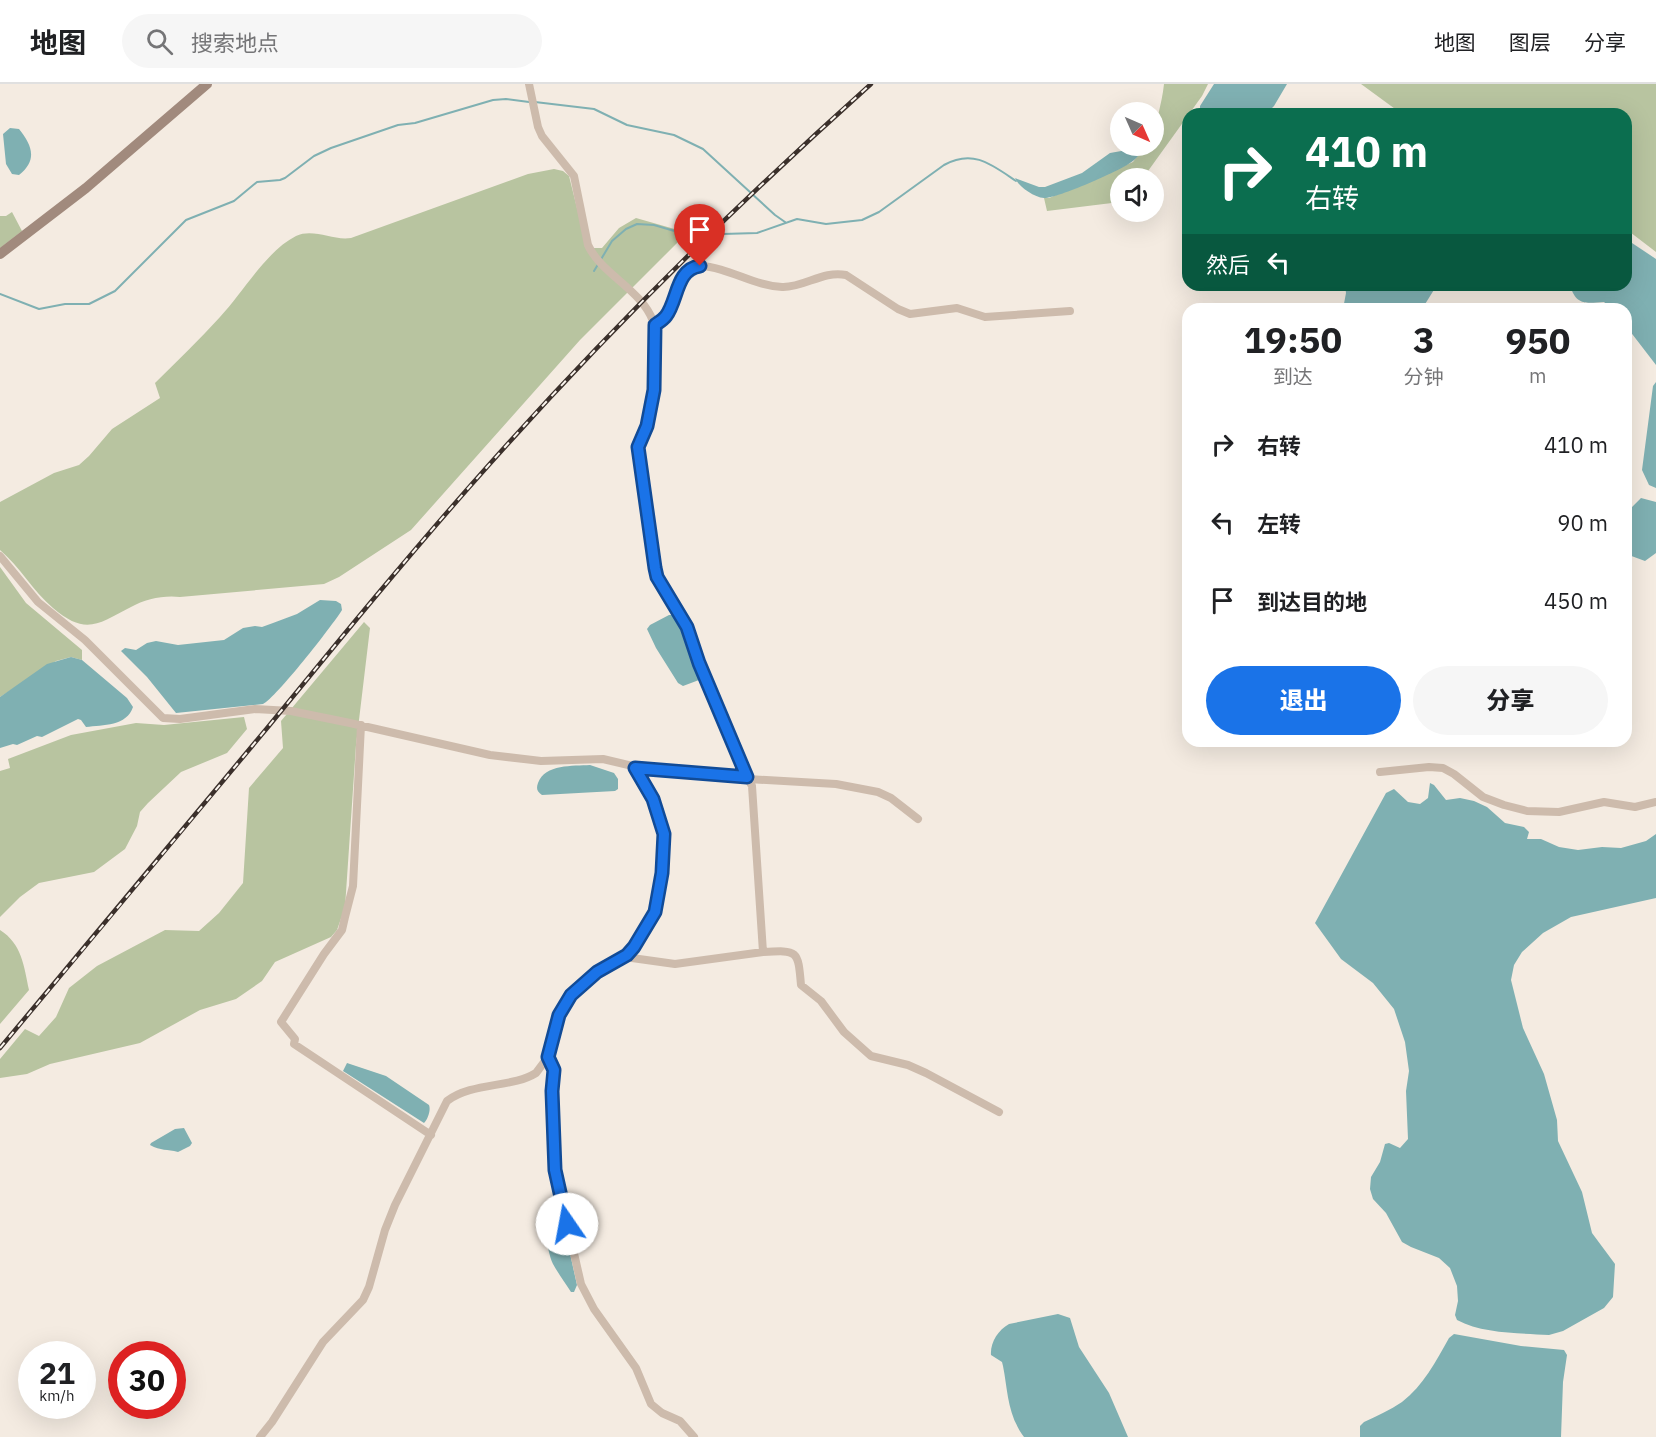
<!DOCTYPE html>
<html lang="zh">
<head>
<meta charset="utf-8">
<style>
	:root { --surface:#fff; --page:#f6f6f6; --text:#202124; --muted:#757577; --line:#e0e0e0; --accent:#1a73e8 }
	body { margin:0; font-family:"IBM Plex Sans","Noto Sans SC",sans-serif; background:var(--page); color:var(--text); height:100vh; display:flex; flex-direction:column; font-size:22px; white-space:nowrap }
	* { box-sizing:border-box; margin:0 }
	p { font-size:20px; color:var(--muted) }
	.icon { flex:none; width:33px; height:33px; fill:none; stroke:currentColor; stroke-width:2; stroke-linecap:round; stroke-linejoin:round }
	.map { position:relative; flex:1; overflow:hidden }
	.panel { position:absolute; left:1182px; top:219px; width:450px; height:444px; display:flex; flex-direction:column; background:var(--surface); border-radius:18px; box-shadow:0 6px 24px #0002 }
	.panel>* { flex:none }
	.banner { position:absolute; left:1182px; top:24px; width:450px; height:183px; border-radius:18px; box-shadow:0 6px 24px #0002; background:#0b6e4f; color:#fff; overflow:hidden }
	.needle { width:39px; rotate:135deg }
	.controls { position:absolute; left:1110px; top:18px; display:grid; gap:12px }
	.controls a { display:grid; place-items:center; width:54px; height:54px; border-radius:50%; background:var(--surface); box-shadow:0 6px 24px #0002; font-size:30px }
	.speed { position:absolute; left:18px; top:1257px; display:flex; gap:12px; font-size:30px; font-weight:700; text-align:center }
	.speed>* { display:grid; place-content:center; width:78px; height:78px; border-radius:50%; background:var(--surface); box-shadow:0 6px 24px #0002; line-height:1 }
	.speed small { font-size:15px; font-weight:400 }
	.speed .limit { border:9px solid #d22; background:#fff; color:#111 }
	.pin { position:absolute; display:grid; place-items:center; width:51px; height:51px; color:#fff; margin:-62px -26px; border-radius:50% 50% 50% 0; rotate:-45deg; box-shadow:0 0 6px #0007 }
	.pin .icon { rotate:45deg }
	.me { position:absolute; width:66px; margin:-33px; rotate:348deg; stroke-linejoin:round; filter:drop-shadow(0 0 4px #0008) }
	.turn { display:flex; align-items:center; gap:21px; height:126px; padding:0 24px; font-size:27px }
	.turn .icon { width:78px; height:78px; stroke-width:2.5 }
	.turn b { display:block; font-size:42px; line-height:51px }
	.then { display:flex; align-items:center; height:57px; padding:0 24px; background:#0003; gap:12px; font-size:22px }
	.eta { display:flex; justify-content:space-evenly; align-items:center; height:102px; text-align:center }
	.eta b { font-size:36px; font-weight:800; line-height:42px }
	.cta { display:flex; gap:12px; margin-top:auto; padding:12px 24px }
	.cta a { flex:1; height:69px; border-radius:36px; background:var(--accent); color:#fff; font-size:24px; font-weight:800; line-height:69px; text-align:center }
	.cta a+a { background:var(--page); color:var(--text) }
	ul { padding:0; list-style:none }
	li { display:flex; align-items:center; gap:18px; height:78px; padding:0 24px }
	li div { flex:1 }
	li b { display:block; font-size:22px }
	li em { font-style:normal }
	header { display:flex; align-items:center; gap:36px; box-sizing:border-box; height:84px; padding:0 30px; background:var(--surface); border-bottom:2px solid var(--line) }
	header strong { font-size:28px }
	nav { display:flex; gap:33px; margin-inline-start:auto; font-size:21px }
	.search { width:420px; height:54px; background:var(--page); display:flex; align-items:center; gap:15px; box-sizing:border-box; padding:0 21px; border-radius:33px; color:var(--muted); font-size:22px }
	.map>svg:first-child { display:block }
	.green { fill:#b8c4a0 }
	.water { fill:#7fb0b2 }
	.lines { fill:none; stroke-linecap:round; stroke-linejoin:round }
	.stream { stroke:#7fb0b2; stroke-width:2 }
	.street { stroke:#cdbbac; stroke-width:8 }
	.secondary { stroke:#a18a7d; stroke-width:10 }
	.rail-casing { stroke:#3b302b; stroke-width:4.5 }
	.rail { stroke:#fbf5ee; stroke-width:2; stroke-dasharray:7; stroke-linecap:butt }
	.route-casing { stroke:#114b97; stroke-width:15 }
	.route { stroke:#1a73e8; stroke-width:10 }
</style>
</head>
<body>
<header>
<strong>地图</strong>
<div class="search"><svg class="icon" aria-label="search" viewBox="0 0 24 24"><circle cx="10" cy="10" r="6"/><path d="M15 15l6 6"/></svg>搜索地点</div>
<nav><a>地图</a><a>图层</a><a>分享</a></nav>
</header>
<div class="map">
<svg width="1656" height="1353" viewBox="0 0 1656 1353">
	<rect width="100%" height="100%" fill="#f4ebe1"/>
	<path class="green" d="M1164,0H1208L1202,12L1143,94H1120V118L1047,127L1044,114H1049L1133,78L1145,62H1154C1154,40 1162,21 1164,0Z
		M1361,0H1656V168L1626,145V30H1402Z
		M554,85L563,87L569,92L587,164H602L619,144L636,134L685,148L679,157L580,256L411,446L339,493L324,500L180,513C164,511 145,515 131,523C98,540 86,552 53,524C33,507 20,483 0,466V418L54,389L79,381L89,372L112,345L160,314L155,299C177,277 199,256 220,233C243,209 266,167 296,152C314,144 333,157 351,154L528,90Z
		M12,128L22,147L0,164V132H6Z
		M0,483L26,519L82,566V576L71,573L56,577L0,613Z
		M364,538L370,544L356,661L345,823L337,846L331,853L275,878L262,897L236,915L200,926L140,959L50,980L27,990L0,994V975L25,945L39,952L56,933L69,904L97,882L165,846L199,847L219,829L243,799L249,704L283,664L281,637Z
		M244,633L247,645L227,669L181,688L148,719L140,728L137,742L125,765L94,788L39,799L20,813L0,833V687L10,684L8,675L71,651L136,639L164,641Z
		M0,846C22,860 24,882 29,906L0,940Z"/>
	<path class="water" d="M1214,0H1287L1274,22L1266,30H1203L1200,26V22Z
		M10,44L19,45C32,61 38,76 19,91L12,90L6,80L3,50Z
		M1133,62H1145C1141,68 1137,75 1130,79C1119,87 1056,115 1044,114C1034,113 1019,103 1015,94L1039,103H1045L1082,89L1110,69L1127,66Z
		M1626,155L1656,175V281L1626,242V225H1612L1604,218C1586,219 1576,222 1570,201H1626Z
		M1345,201H1437L1422,225H1343L1346,209Z
		M1656,298V404L1649,401L1642,386L1653,302Z
		M1641,414L1656,418V469L1645,477L1626,470V429Z
		M320,516L336,517L341,520L342,526C332,542 276,614 263,620L176,629L147,593L121,567L125,564L136,566L147,559L156,557L178,561L224,556L243,544L255,542L262,543L273,539L297,530Z
		M669,531H673C687,541 693,575 699,592V596L683,602L678,599L656,564L647,545L650,541Z
		M71,573L82,576L127,614L133,623C127,642 103,641 86,643L81,636L78,635L42,653L37,652L17,661L13,660L0,664V613L47,580Z
		M590,681L614,689L618,695V705L615,707L542,711C537,707 536,705 538,699C545,680 573,682 590,681Z
		M1430,699L1434,701L1446,716L1460,714L1474,717L1487,723L1505,739L1524,743L1529,748L1527,755H1541L1559,763L1578,766L1602,763L1621,764L1646,757L1656,750V814L1571,833L1543,849L1522,868L1514,881L1511,896L1523,944L1544,990L1557,1036L1558,1057L1582,1108L1592,1149L1615,1180L1613,1213L1604,1224L1563,1247L1549,1251C1520,1249 1483,1250 1457,1236L1455,1231L1458,1217L1457,1202L1450,1184L1439,1174L1411,1163L1402,1158L1386,1129L1373,1115L1370,1105L1371,1093L1380,1078L1385,1060L1389,1059L1400,1064L1408,1055L1406,1007L1409,987L1405,958L1394,925L1373,899L1341,875L1315,839L1386,709L1394,705L1408,718L1420,720L1428,714Z
		M347,979L386,992L429,1021C431,1026 428,1035 424,1039L343,987Z
		M184,1044L192,1059L190,1062L178,1068C167,1065 161,1067 150,1061L151,1059L175,1045Z
		M552,1121L561,1129L577,1201L574,1208H571C565,1199 558,1189 553,1180C547,1169 541,1128 552,1121Z
		M1058,1230L1070,1234L1079,1263L1109,1309L1128,1353H1024C1007,1330 1008,1307 1003,1282L1002,1278L991,1271C990,1259 998,1246 1009,1240Z
		M1454,1250L1521,1262L1564,1266L1567,1271L1563,1298L1561,1353H1360V1342L1364,1338C1377,1332 1390,1326 1402,1318C1423,1302 1436,1277 1449,1254Z"/>
	<g class="lines">
		<path class="stream" d="M535,18L594,25L627,41L674,51L703,65L775,131L785,138
			M594,187L612,157L626,145L637,140L654,141L688,151L757,149L797,135L826,140L862,136L879,128L944,81C973,65 991,80 1016,97
			M0,210L39,225L65,220H89L115,207L186,136L234,117L257,98L280,96L285,94L314,72L331,64L398,41L415,39L493,16L506,15L529,18"/>
		<path class="street" d="M529,0L538,43L542,52L574,92L588,161C601,190 641,205 653,237C661,257 653,319 647,341C645,349 638,358 638,366C640,405 649,445 655,484L657,493L687,543L699,580L744,688L752,702L763,868C798,866 798,866 801,901L821,917L844,948L871,972L908,981L926,989L999,1028
			M655,241C659,238 663,236 666,232C678,216 676,186 700,182C728,183 754,202 782,203C804,204 823,186 846,191L898,225L910,230L957,224L985,233L1070,227
			M0,472L38,518L85,556L163,634L180,635L255,625L291,627L350,639L490,671L541,677L603,675L654,687L747,693
			M361,641L353,802L345,833L342,846L324,870L281,938L295,955L294,960L431,1051
			M1380,688L1429,683L1443,684L1454,690L1483,713L1504,721L1527,727L1559,728L1604,718L1635,723L1656,718
			M748,695L836,700L878,708L891,714L918,735
			M627,871L632,874L675,880L763,868
			M548,973L554,986L552,1007L555,1086L581,1200L594,1225L636,1284L651,1320L662,1329L680,1337L694,1353
			M260,1353L272,1338L323,1258L363,1216L369,1203L385,1146L395,1121L447,1017C472,998 512,1004 536,989L548,973L559,931L571,911L597,888L627,871L634,863L655,828L662,789L664,750L653,715L635,684"/>
		<path class="secondary" d="M0,170L86,104L207,0"/>
		<defs>
			<path id="rail" d="M0,964C90,857 179,750 268,643C340,555 412,467 487,383C607,248 737,120 871,0"/>
		</defs>
		<use href="#rail" class="rail-casing"/>
		<use href="#rail" class="rail"/>
	</g>
	<g class="lines">
		<defs>
			<path id="route" d="M567,1140L555,1086L552,1007L554,986L548,973L559,931L571,911L597,888L627,871L634,863L655,828L662,789L664,750L653,715L635,684L747,693L699,579L687,543L657,493L655,484L638,363L647,342L654,306L655,241C659,238 663,236 666,232C678,216 676,185 700,182"/>
		</defs>
		<use href="#route" class="route-casing"/>
		<use href="#route" class="route"/>
	</g>
</svg>
<div class="controls">
<a><svg class="needle" viewBox="-14 -14 28 28"><path d="M0-13l5 13h-10z" fill="#e53935"/><path d="M0 13l5-13h-10z" fill="#757577"/></svg></a>
<a><svg class="icon" aria-label="sound" viewBox="0 0 24 24"><path d="M4 9h4l5-4v14l-5-4H4zM17 9q2 3 0 6"/></svg></a>
</div>
<div class="speed"><div>21<small>km/h</small></div><div class="limit">30</div></div>
<div class="pin" style="left:700px;top:182px;background:#d93025"><svg class="icon" aria-label="arrive" viewBox="0 0 24 24"><path d="M6 21V4h12l-3 4 3 4H6"/></svg></div>
<svg class="me" style="left:567px;top:1140px" viewBox="-20 -20 40 40"><circle r="19" fill="#fff"/><path d="M0-13L10 11 0 6-10 11z" fill="#1a73e8"/></svg>
<div class="banner">
<div class="turn"><svg class="icon" aria-label="right" viewBox="0 0 24 24"><path d="M7 20v-9h11M14 6l5 5-5 5"/></svg><div><b>410 m</b>右转</div></div>
<div class="then">然后<svg class="icon" aria-label="left" viewBox="0 0 24 24"><path d="M17 20v-9H6M10 6l-5 5 5 5"/></svg></div>
</div>
<section class="panel">
<div class="eta">
<div><b>19:50</b><p>到达</p></div>
<div><b>3</b><p>分钟</p></div>
<div><b>950</b><p>m</p></div>
</div>
<ul>
<li><svg class="icon" aria-label="right" viewBox="0 0 24 24"><path d="M7 20v-9h11M14 6l5 5-5 5"/></svg><div><b>右转</b></div><em>410 m</em></li>
<li><svg class="icon" aria-label="left" viewBox="0 0 24 24"><path d="M17 20v-9H6M10 6l-5 5 5 5"/></svg><div><b>左转</b></div><em>90 m</em></li>
<li><svg class="icon" aria-label="arrive" viewBox="0 0 24 24"><path d="M6 21V4h12l-3 4 3 4H6"/></svg><div><b>到达目的地</b></div><em>450 m</em></li>
</ul>
<div class="cta"><a>退出</a><a>分享</a></div>
</section>
</div>
</body>
</html>
